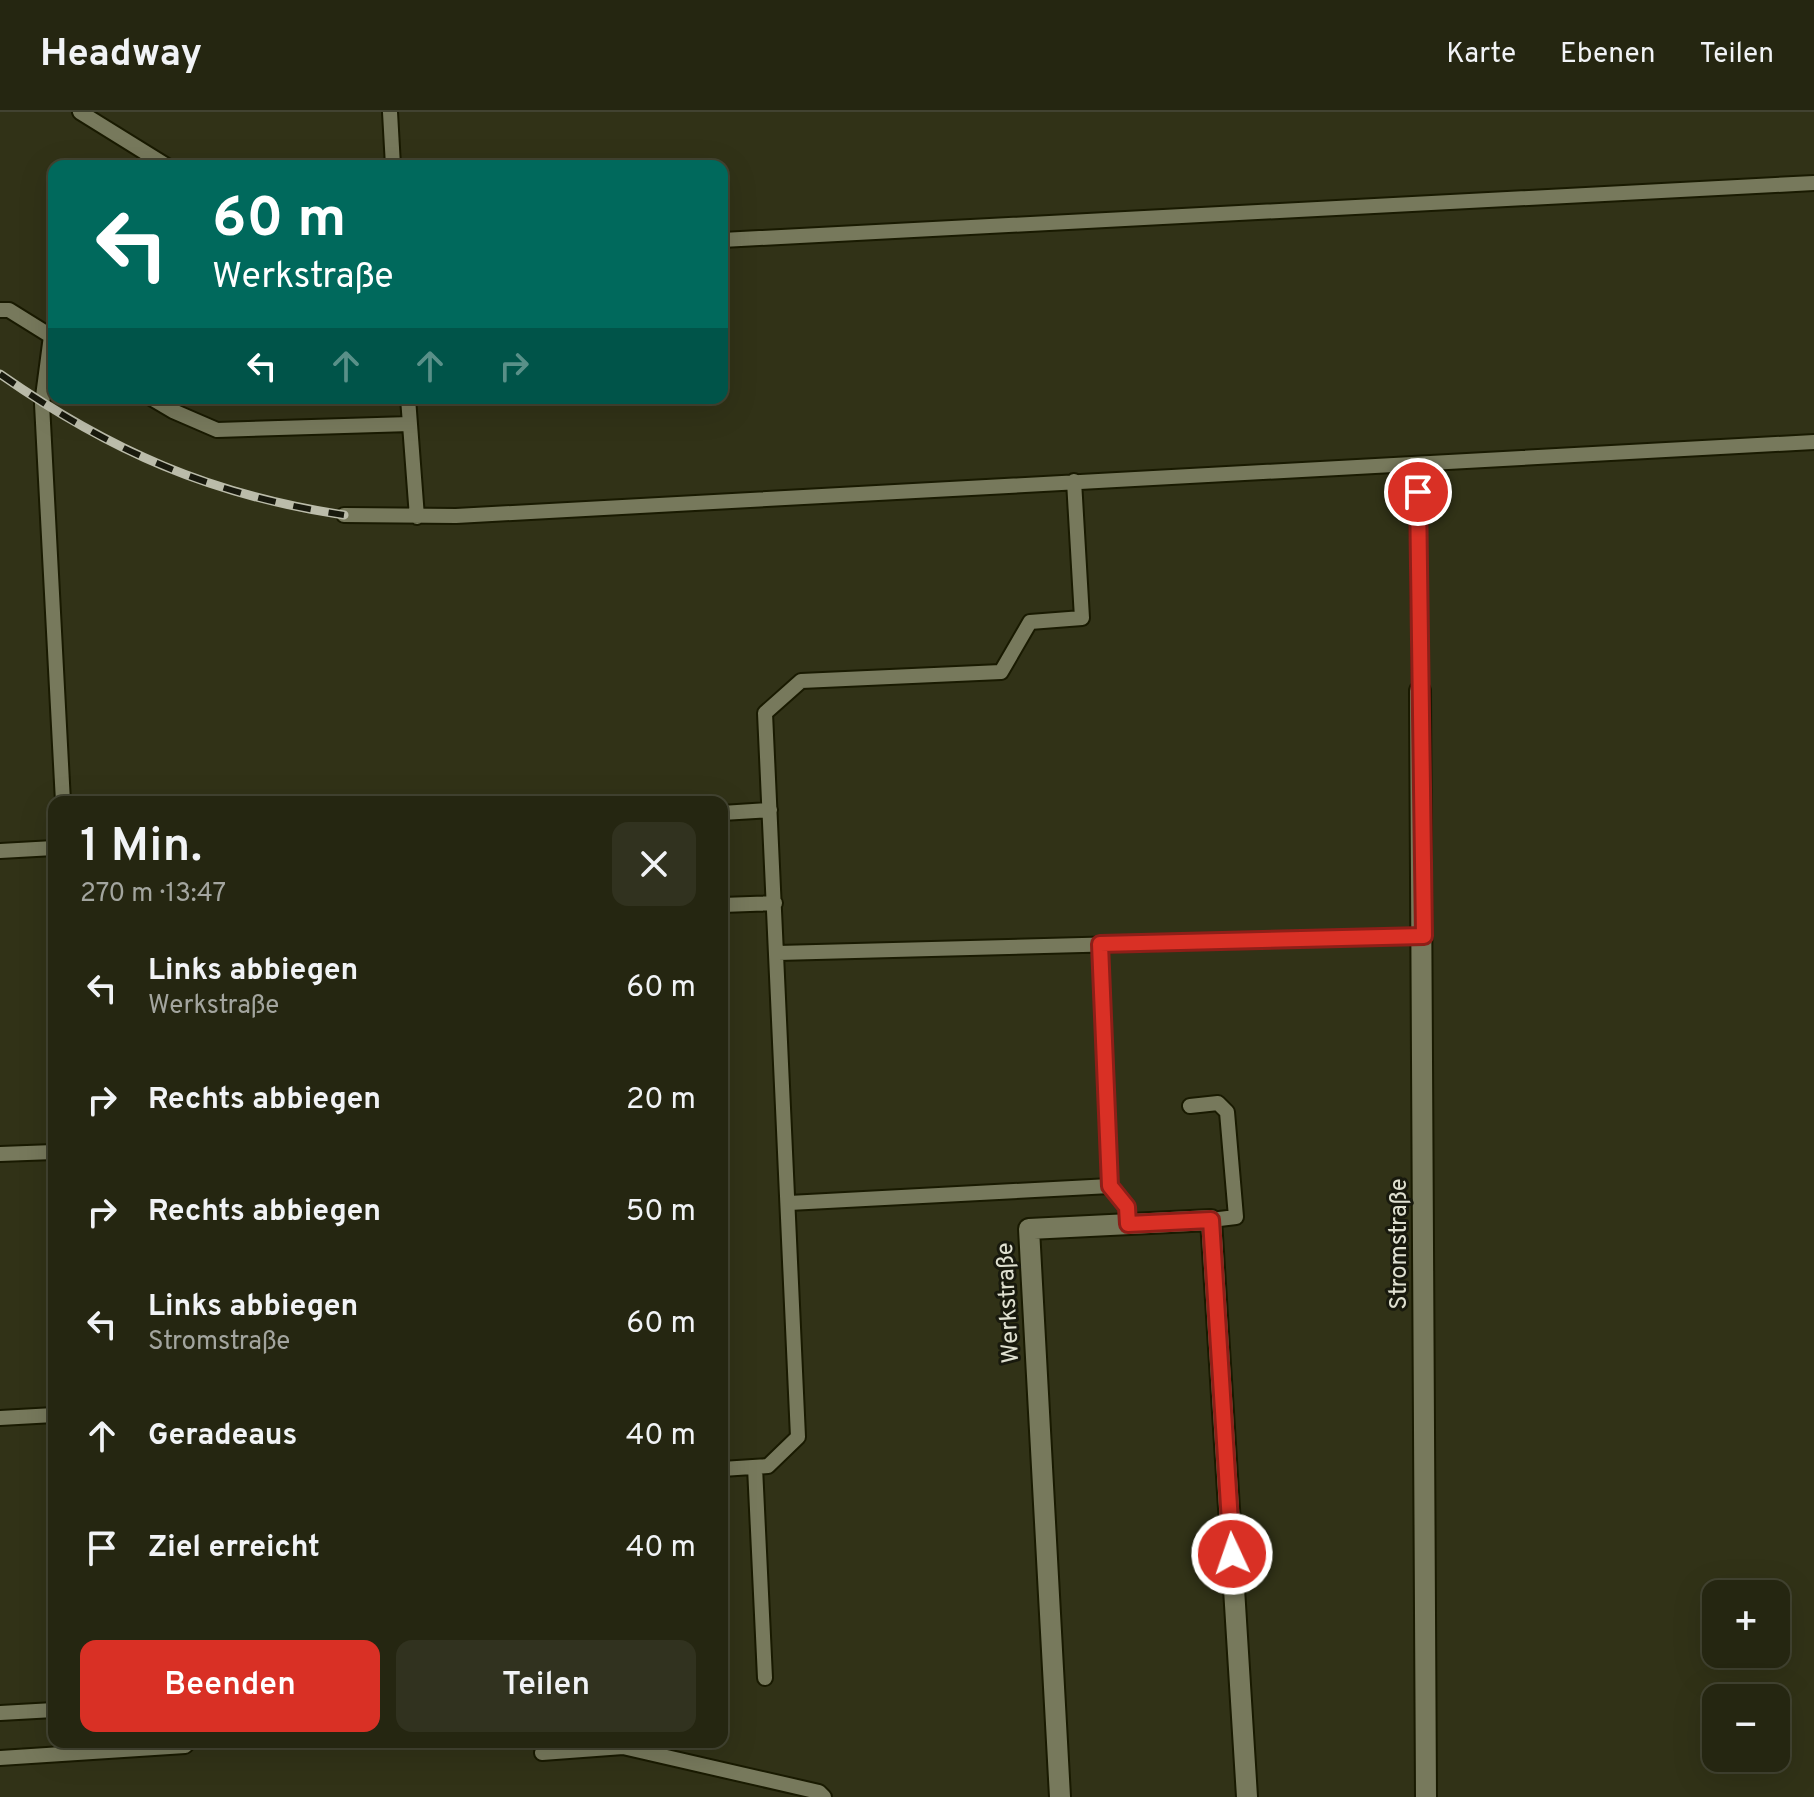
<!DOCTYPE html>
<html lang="de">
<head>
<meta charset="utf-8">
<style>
	:root { --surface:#252611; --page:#31321f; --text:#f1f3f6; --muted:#a3a59f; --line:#424331; --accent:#d93025 }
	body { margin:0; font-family:Overpass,sans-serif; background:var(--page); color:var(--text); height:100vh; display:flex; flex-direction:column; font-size:30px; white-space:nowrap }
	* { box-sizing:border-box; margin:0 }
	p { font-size:26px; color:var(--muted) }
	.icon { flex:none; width:44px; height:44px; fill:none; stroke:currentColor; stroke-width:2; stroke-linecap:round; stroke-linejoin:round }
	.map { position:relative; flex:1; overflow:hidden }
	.drawer { position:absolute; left:48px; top:684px; width:680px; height:952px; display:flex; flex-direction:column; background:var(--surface); border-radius:16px; box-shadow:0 8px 32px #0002,0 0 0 2px var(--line) }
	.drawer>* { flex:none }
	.top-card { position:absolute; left:48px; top:48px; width:680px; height:244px; border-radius:16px; box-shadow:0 8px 32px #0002,0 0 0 2px var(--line); background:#00695c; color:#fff; overflow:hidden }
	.tools { position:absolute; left:1702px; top:1468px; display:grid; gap:16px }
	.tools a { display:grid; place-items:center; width:88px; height:88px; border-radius:16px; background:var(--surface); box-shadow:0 8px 32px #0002,0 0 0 2px var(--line); font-size:40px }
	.pin { position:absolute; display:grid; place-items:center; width:68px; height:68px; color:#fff; margin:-34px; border:4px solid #fff; border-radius:50%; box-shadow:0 2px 8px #0007 }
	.me { position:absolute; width:88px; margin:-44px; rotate:357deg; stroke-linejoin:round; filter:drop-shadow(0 0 6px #0008) }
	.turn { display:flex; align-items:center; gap:28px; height:168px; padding:0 32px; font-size:36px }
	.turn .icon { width:104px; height:104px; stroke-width:2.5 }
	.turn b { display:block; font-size:56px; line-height:68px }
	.lanes { display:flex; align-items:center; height:76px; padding:0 32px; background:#0003; justify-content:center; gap:40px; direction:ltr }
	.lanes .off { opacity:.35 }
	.round { display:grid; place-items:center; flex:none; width:84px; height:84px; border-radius:16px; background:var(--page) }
	.head { display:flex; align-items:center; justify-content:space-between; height:136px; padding:0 32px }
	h1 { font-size:48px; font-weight:600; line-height:60px }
	.button { display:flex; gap:16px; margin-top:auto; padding:16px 32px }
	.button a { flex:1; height:92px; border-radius:16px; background:var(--accent); color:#fff; font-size:32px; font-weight:600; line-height:92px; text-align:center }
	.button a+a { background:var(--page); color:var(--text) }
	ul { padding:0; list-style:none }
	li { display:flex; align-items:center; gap:24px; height:112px; padding:0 32px }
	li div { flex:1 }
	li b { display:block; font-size:30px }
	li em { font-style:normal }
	header { display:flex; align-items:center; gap:48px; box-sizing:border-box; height:112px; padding:0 40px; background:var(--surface); border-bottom:2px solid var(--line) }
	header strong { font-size:38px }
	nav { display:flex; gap:44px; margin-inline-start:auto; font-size:28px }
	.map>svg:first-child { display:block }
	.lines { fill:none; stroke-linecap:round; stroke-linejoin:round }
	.service-casing { stroke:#191a01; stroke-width:18 }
	.minor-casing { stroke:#191a01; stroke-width:24 }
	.service { stroke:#77795c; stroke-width:14 }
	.minor { stroke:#77795c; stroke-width:20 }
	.rail-casing { stroke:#bbbcaa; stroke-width:9 }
	.rail { stroke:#18190d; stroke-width:6; stroke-dasharray:18; stroke-linecap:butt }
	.route-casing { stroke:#8d1f18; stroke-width:20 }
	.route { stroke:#d93025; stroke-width:14 }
	.labels { text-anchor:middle; stroke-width:6; stroke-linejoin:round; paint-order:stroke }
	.street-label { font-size:24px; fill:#dfe0d0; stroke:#18190d }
</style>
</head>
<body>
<header>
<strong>Headway</strong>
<nav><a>Karte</a><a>Ebenen</a><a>Teilen</a></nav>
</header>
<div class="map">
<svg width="1814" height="1685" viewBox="0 0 1814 1685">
	<rect width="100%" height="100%" fill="#313217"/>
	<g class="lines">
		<defs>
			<path id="service" d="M80,0L167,54
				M390,0L393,54
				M722,128L1814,71
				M0,198H9L54,226
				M51,224L42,292L63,690
				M151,286L173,299L217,318L410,312
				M408,286L417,405
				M1417,352L1420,579
				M344,403L456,404L1814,330
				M722,701L770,698
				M0,739L54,736
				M722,793L775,791
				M1100,832L1110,1074
				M778,841L1424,824
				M1190,994L1218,991L1227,1000L1236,1105L1211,1108
				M0,1042L54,1040
				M789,1091L1110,1074L1127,1095L1128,1112
				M0,1306L54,1303
				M755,1355L765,1566
				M722,1357L768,1354L798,1325L765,601L801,569L1001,560L1030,510L1082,506L1074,369
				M0,1601L54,1598
				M542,1641L623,1635L819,1680L824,1685
				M0,1646L185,1634L189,1630"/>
			<path id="minor" d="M1420,579L1426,1685
				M1060,1685L1029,1117L1211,1108L1247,1685"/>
		</defs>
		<use href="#service" class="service-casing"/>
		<use href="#minor" class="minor-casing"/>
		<use href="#service" class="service"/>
		<use href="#minor" class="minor"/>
		<defs>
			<path id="rail" d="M0,262C110,339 211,383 344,403"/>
		</defs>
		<use href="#rail" class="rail-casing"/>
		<use href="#rail" class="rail"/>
	</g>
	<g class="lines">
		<defs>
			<path id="route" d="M1232,1442L1211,1108L1128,1112L1127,1095L1110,1074L1100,832L1424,824L1418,380"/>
		</defs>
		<use href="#route" class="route-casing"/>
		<use href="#route" class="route"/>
	</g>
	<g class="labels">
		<g class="street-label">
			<text transform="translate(1398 1132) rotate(-90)" y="8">Stromstraße</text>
			<text transform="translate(1007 1191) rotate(-93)" y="8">Werkstraße</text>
		</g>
	</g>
</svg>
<div class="tools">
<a>+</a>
<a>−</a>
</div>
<div class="pin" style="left:1418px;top:380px;background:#d93025"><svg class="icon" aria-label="arrive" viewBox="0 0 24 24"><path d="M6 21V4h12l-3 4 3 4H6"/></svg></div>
<svg class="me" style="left:1232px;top:1442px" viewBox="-20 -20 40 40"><circle r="17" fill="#d93025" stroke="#fff" stroke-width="3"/><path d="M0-11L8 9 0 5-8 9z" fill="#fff"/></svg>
<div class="top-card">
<div class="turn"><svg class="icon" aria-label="left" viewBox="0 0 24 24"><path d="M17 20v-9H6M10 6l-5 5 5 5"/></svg><div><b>60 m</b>Werkstraße</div></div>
<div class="lanes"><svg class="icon" aria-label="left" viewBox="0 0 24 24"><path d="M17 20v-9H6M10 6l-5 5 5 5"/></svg><svg class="icon off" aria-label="ahead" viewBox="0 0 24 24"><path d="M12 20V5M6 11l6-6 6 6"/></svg><svg class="icon off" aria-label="ahead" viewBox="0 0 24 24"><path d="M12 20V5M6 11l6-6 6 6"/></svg><svg class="icon off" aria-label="right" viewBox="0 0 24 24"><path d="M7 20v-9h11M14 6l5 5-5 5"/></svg></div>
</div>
<section class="drawer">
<div class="head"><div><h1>1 Min.</h1><p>270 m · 13:47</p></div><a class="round"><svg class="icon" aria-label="close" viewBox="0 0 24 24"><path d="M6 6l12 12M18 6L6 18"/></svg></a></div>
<ul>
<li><svg class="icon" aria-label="left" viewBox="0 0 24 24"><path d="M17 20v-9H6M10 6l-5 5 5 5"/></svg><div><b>Links abbiegen</b><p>Werkstraße</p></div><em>60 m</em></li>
<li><svg class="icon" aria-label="right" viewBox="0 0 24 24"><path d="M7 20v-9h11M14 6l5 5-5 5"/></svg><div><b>Rechts abbiegen</b></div><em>20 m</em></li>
<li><svg class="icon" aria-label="right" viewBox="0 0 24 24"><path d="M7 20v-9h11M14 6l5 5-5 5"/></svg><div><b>Rechts abbiegen</b></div><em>50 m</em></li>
<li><svg class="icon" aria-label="left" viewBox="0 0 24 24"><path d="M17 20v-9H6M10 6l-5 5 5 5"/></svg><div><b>Links abbiegen</b><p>Stromstraße</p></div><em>60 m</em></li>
<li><svg class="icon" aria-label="ahead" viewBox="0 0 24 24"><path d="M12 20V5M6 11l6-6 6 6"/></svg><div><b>Geradeaus</b></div><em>40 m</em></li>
<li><svg class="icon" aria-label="arrive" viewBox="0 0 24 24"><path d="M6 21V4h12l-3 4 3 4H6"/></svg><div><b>Ziel erreicht</b></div><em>40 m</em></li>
</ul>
<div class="button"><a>Beenden</a><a>Teilen</a></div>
</section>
</div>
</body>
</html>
